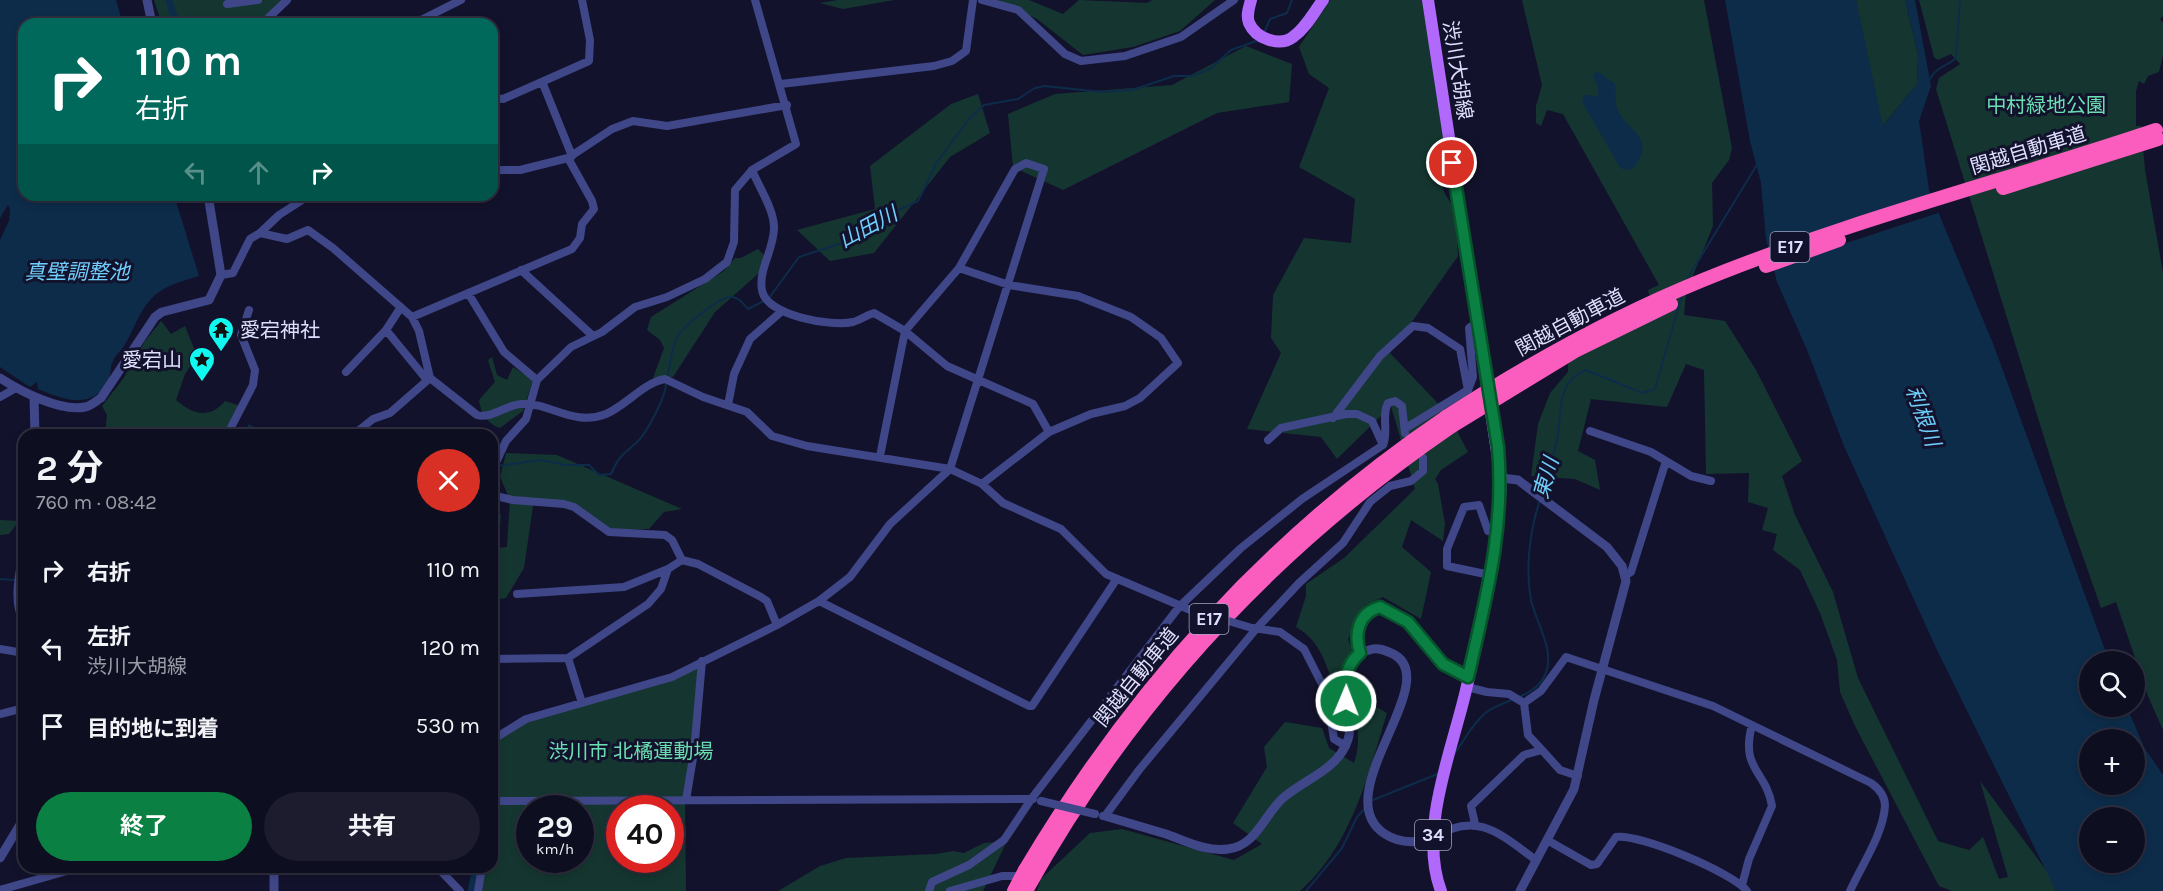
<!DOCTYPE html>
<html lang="ja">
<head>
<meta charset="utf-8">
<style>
	:root { --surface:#0e0e21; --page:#1c1c2e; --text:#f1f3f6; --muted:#9b9ca5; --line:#2e2e3f; --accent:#0b8043 }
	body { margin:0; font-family:Karla,"Noto Sans JP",sans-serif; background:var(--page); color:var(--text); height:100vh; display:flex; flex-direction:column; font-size:22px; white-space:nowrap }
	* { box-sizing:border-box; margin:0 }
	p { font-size:20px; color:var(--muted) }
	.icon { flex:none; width:33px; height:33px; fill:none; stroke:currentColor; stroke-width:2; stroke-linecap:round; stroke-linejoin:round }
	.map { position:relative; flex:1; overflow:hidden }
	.details { position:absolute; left:18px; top:429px; width:480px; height:444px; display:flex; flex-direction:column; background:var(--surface); border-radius:18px; box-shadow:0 3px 9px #0003,0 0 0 2px var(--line) }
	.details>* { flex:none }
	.guide { position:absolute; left:18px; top:18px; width:480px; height:183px; border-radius:18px; box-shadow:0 3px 9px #0003,0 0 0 2px var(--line); background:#00695c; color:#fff; overflow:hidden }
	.tools { position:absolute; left:2079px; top:651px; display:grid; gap:12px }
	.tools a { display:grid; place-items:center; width:66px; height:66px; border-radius:50%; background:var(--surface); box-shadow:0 3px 9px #0003,0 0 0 2px var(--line); font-size:30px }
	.speed { position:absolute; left:516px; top:795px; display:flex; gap:12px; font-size:30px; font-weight:700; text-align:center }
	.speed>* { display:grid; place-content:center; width:78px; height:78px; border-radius:50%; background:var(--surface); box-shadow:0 3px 9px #0003,0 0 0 2px var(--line); line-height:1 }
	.speed small { font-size:15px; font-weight:400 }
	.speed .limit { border:9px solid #d22; background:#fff; color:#111 }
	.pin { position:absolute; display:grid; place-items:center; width:51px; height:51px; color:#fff; margin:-26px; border:3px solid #fff; border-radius:50%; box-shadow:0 2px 6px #0007 }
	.me { position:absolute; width:66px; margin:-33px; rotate:1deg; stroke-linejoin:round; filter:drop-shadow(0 0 4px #0008) }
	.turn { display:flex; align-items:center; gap:21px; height:126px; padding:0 18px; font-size:27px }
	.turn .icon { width:78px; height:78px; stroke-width:2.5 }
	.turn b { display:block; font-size:42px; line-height:51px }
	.lanes { display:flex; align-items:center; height:57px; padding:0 18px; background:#0003; justify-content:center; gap:30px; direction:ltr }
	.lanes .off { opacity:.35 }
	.round { display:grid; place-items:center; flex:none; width:63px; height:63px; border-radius:32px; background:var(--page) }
	.headline { display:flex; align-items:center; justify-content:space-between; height:102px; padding:0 18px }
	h1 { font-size:36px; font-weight:700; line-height:45px }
	.action { display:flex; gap:12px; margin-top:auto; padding:12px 18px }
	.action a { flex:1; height:69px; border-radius:36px; background:var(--accent); color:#fff; font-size:24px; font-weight:700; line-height:69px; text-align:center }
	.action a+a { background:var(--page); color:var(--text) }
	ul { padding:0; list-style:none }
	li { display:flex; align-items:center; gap:18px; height:78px; padding:0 18px }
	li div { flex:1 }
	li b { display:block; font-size:22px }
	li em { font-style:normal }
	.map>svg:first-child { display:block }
	.green { fill:#153630; fill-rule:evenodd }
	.water { fill:#0d2c4a; fill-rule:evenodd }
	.pier { fill:#13122c }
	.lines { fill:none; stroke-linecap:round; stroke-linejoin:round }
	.stream { stroke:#0d2c4a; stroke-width:2 }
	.canal { stroke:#0d2c4a; stroke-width:7 }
	.minor { stroke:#3f4789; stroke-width:8 }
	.tertiary { stroke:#3f4789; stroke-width:9 }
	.primary { stroke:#b069fb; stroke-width:12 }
	.motorway { stroke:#fa5dbe; stroke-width:14 }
	.minor-bridge { stroke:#3f4789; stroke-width:8 }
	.motorway-bridge { stroke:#fa5dbe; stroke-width:14 }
	.route-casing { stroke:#07532c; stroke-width:15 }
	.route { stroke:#0b8043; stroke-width:10 }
	.labels { text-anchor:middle; stroke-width:6; stroke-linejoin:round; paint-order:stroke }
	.shield { fill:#13122c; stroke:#a1a2bf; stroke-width:1.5 }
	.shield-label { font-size:18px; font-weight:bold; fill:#dedffe }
	.street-label { font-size:20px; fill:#dedffe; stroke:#13122c }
	.park-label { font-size:20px; fill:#6adeb1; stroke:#13122c }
	.poi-label { font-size:20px; fill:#dedffe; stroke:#13122c; text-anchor:start }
	.water-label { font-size:21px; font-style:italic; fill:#6fcefb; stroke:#13122c }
</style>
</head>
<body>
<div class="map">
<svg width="2163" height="891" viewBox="0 0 2163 891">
	<rect width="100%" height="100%" fill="#13122c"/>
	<path class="green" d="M154,0H291L251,24H162Z
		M838,0H894L843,9L820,3Z
		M997,0H1029L1063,14L1079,0L1147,3L1152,0H1215L1180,31L1133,47L1083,55L1037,19Z
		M1330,0H1422L1448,157L1439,177L1445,194L1455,210L1458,256L1390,353L1448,414L1468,452L1441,470L1435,479L1438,484L1445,524L1443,541L1411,520L1402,547L1431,572L1421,619L1383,597L1365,605L1348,639L1353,653L1344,666L1339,682L1331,678C1324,657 1316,638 1296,627L1306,596V584L1344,558L1415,489L1391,406L1337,459L1321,437L1247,429L1281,353L1271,338L1273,295L1304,238L1351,243L1355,199L1299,167L1329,88L1309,74L1299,47Z
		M1522,0H1704L1732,148L1729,160L1712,183L1713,226L1686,293L1684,315L1725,321L1756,370L1802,461L1782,476L1795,515L1833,592L1858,678L1938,841L1969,850L1983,837L1999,879L2008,877L1980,781L2051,877L2056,891H1952L1939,886L1855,726L1840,692L1837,660L1820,613L1800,570L1773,550L1777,534L1762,530L1768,508L1748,502L1749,473L1706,474L1704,370L1686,364L1667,407L1591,399L1578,451L1595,460L1600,490L1575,479L1531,476L1538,424L1550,393L1568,372V360L1655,314L1648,290L1659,285L1563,114L1547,110L1541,126L1536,123V106L1542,85Z
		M1856,0H1905L1918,55L1917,84L1882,127Z
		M1919,0H2163V16L2160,19L2163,23V55L2159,72L2148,76L2144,84L2139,81L2136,91V126H2141L2145,170L2163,273V730L2148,696L2116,602L2101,608L2066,508L1936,89L1939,78L1960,64L1951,54L1938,60L1934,57Z
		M1246,46L1292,64L1289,102L1217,113L1063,190L1013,167L1008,114L1055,94L1172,85Z
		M978,94L990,133L950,157L874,253L830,261L797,230L875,209L870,166L951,104Z
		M758,249L764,255L759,273L715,312L673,377L653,378L664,348L660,340L647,330L651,317L724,271L735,258H741Z
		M161,321L171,334L185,326L197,356L185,374L176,400C192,414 209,420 225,401L241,406L223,435H105L107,415L102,406L123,379L145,341Z
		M492,357L497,375L507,380L513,367L533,380L523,411L500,428C486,423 481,413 479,400L495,382L488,360Z
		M506,453L557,455L682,509L664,512L649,529L613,530L569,503L534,499L524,568L506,598L492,600V517L501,515L498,548L507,547L510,500L500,477Z
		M0,520L19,521L9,534L0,535Z
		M698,664L693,752L685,797L686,891H480L484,867H492V743L522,724L663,682ZM530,808H580V860H530ZM620,808H670V860H620Z
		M1355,695L1387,713C1368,776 1351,846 1300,891H1037L1041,879L1090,833L1122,829L1234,860L1262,844L1233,823L1267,767L1264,747L1285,722L1322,728L1329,748L1354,763C1362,742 1356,718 1355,695Z
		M1007,841L983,891H778L820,866L846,858L936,854L953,851L964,853L984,843Z"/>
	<path class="water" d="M0,0H116L123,24H24V195H174L199,276C185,280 164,286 154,296C139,310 134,330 124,346C120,352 115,355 113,361C110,367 111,373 109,379C94,411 64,400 38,389L37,382L30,387L0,367V240L9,221L10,209L8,205L0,218Z
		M1725,0H1856L1883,126L1917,84L1918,55L1905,0H1915L1931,86L1919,121L1929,190L1994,346L2109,661L2090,662V706L2127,707L2144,747L2163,775V891H2056L1937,650L1844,446L1807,350L1777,282L1766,239L1761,183L1750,141ZM2090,740H2134V784H2090ZM2090,818H2134V862H2090Z
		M1597,71L1615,84C1616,91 1615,101 1617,108C1624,130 1659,136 1633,169L1624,170L1619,166L1582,102L1584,95L1598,96V87L1593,76Z
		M249,424L263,433L261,435H241Z"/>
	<path class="pier" d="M1933,194L1941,212L1770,268Z"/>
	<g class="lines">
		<path class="stream" d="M1264,33L1270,19L1287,13L1292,0
			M1929,80C1938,65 1945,68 1956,58L1960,0
			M1686,281L1758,163
			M769,298L799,257L845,242L864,226L918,201L937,162L969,119L984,105L1018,99L1035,88L1045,86L1101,92L1132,90L1174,76H1192L1210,69L1231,50L1259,40
			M667,378C671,365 671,348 677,337C683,327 722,294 733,297C739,298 744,304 748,309L764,301
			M498,466L541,460L565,465H589L599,475L611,474C620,454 622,456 637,442C647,433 666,396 666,383
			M1541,494C1547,477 1553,458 1557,440C1562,414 1555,382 1586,370L1642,393L1655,389L1682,295
			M0,579L15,580
			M1454,754C1464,741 1474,721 1488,711C1506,699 1535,697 1545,675C1556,651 1536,623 1531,600C1525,569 1530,529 1540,500
			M1373,800L1440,773
			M1306,891L1342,848L1357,817L1367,806"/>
		<path class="canal" d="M169,0L176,24
			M471,891L476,867"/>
		<path class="minor" d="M232,0L227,4L258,0
			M982,0L1018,10L1065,54L1081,61L1125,56L1181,37L1234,0
			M262,24L287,0
			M413,24L461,0
			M543,84L572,156
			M781,84L934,66L952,61L966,51L973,0
			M492,98L503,99L589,61L590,40L582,0
			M492,166L500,170H520L568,158L612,129L633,121L667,126L787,105
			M752,170C759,187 773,208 774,226C775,248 758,269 762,290C766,316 832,327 853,322C860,320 867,315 874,313L905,331L947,366L1033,404L1049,432
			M260,233L279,215L310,195
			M959,268L1009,285L1078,296L1131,317L1161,338L1178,363L1140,398L1125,406L1091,414L1049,432L982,484
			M521,270L593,336
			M221,275L233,273L250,239L260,233L287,239L308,230L333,248L412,317L419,331L430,378L477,415C492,419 505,405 521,404C550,402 573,427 606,414C627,405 643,383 665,379L703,397L747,412L772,436L807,446L950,469L982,484L1003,503L1061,529L1106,574L1188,609
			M468,293L504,352L537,380
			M412,317L572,249L580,238L582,224L594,209L592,201L568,158
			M386,330L427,380
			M346,372L386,330L401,307
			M0,397L16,388
			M728,405L734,374L750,339L782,311
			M1333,418L1380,356L1413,326L1428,328L1460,349L1468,390
			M1406,428L1468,390L1473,377L1469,328L1476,323
			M1590,431L1651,452L1691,476L1711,481
			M227,435L253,385L255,370L241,335L249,310
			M353,435L373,419L390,413L430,378
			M1268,440L1281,428L1346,414H1357L1372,421L1383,445
			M492,471L506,441L526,419L537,380L571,347L602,332L635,307L667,297L705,279L727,262L734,242L735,190L752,170L796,144L755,0
			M492,495L513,500L564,504L574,507L609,532L665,535L672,540L682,560L698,564L761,597L767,601L777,625
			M1490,575L1447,566V549L1464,507L1479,505L1488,531L1498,533
			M1625,576L1631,572L1666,461
			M517,594L624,587L668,569
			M819,601L1029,706H1032L1116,580
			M1253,628L1280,632L1304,649L1326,692L1334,739L1346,746
			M0,649L24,653
			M1360,653C1354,634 1358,613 1380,607L1408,622L1443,664L1469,677
			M492,659L568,658
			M1467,687L1487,692L1509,694L1524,703L1541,691L1566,657L1713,706L1871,783C1878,788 1885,796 1885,806C1883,835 1861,866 1850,891
			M582,703L568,658L648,604L661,589L668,569L682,560
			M1524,703L1528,735L1542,750
			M0,714L24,708
			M492,740L526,719L672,677L777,625L819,601L850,577L890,524L950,469L1044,169L1026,163L1015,169L959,268L905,331L880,456
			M686,800L694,752L702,661
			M492,801L1033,799
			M1103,816H1105L1139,770L1256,629L1299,583L1343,543L1370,502L1390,486L1411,481L1423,471V458
			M1475,824L1471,806L1524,755L1542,750L1560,770L1578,776
			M1433,838C1477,810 1500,834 1536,860
			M1547,840L1591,865L1597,864L1616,837C1638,833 1734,873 1747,891
			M437,867L460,891
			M1742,885L1749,859L1772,806C1766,770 1740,770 1752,725
			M0,890L81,867
			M478,891L482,867
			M929,891L932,882L969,865L1004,840L1032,798L1179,607L1241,548L1302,499L1383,445C1389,432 1381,416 1388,403L1395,401L1402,406L1405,433
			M950,891L1002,876H1016L1021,882"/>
		<path class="tertiary" d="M147,0L152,24
			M0,378C20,391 60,412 85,407C91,406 96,401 101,398L155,317L162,312L209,300L221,275L208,195
			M34,397L35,435
			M1501,478L1518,480L1607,547L1622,566L1626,581L1594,700L1574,789L1520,891
			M24,548C21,570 12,600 24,621
			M1105,816C1126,822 1146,828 1166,834C1186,841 1206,852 1228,849C1256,846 1264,815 1283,798C1303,780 1337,770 1347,742C1359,714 1325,663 1369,650C1377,647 1384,650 1391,653C1449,678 1324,795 1385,834C1400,844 1417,843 1433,838
			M0,858L24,818
			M274,867V891"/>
		<path class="primary" d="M1251,0C1249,8 1246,15 1249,23C1256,39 1280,47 1293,37C1306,28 1314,12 1323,0
			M1428,0L1501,478C1499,549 1482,620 1466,690C1452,751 1418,830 1441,891"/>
		<path class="motorway" d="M1025,870C1134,687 1269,537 1446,417
			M1026,891C1130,703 1274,548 1452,426"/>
		<path class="minor-bridge" d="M1188,609L1252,628
			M1041,801L1095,814"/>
		<path class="motorway-bridge" d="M2003,188L2158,139
			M1766,266L1839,240
			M1446,417C1528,364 1612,317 1703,280C1850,220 2005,181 2156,130
			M1452,426L1575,351L1671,304
			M1014,891L1025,870"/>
	</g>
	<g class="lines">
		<defs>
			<path id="route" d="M1346,701C1344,682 1345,666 1360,653C1354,634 1358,613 1380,607L1408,622L1443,664L1468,677C1486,597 1505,530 1498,447L1452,163"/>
		</defs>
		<use href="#route" class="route-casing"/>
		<use href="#route" class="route"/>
	</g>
	<defs>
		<symbol id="temple-pin" viewBox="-11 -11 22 30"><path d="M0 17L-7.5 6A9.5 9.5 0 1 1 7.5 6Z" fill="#10f8ef" stroke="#13122c"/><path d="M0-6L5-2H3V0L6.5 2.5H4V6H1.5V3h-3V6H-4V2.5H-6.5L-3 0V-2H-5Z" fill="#111"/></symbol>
		<symbol id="sight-pin" viewBox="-11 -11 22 30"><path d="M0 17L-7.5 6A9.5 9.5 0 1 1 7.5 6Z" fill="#10f8ef" stroke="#13122c"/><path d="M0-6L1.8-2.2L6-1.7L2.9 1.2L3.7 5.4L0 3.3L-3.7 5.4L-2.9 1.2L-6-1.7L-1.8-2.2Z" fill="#111"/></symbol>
	</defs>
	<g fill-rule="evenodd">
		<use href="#temple-pin" x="206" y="315" width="30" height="40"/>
		<use href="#sight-pin" x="187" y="345" width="30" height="40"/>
	</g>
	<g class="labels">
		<g class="shield">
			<rect x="1770.5" y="232" width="39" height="30" rx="4.5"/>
			<rect x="1189.5" y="604" width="39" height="30" rx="4.5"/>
			<rect x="1415" y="820" width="36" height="30" rx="4.5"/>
		</g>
		<g class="shield-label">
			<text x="1790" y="253">E17</text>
			<text x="1209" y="625">E17</text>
			<text x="1433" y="841">34</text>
		</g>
		<g class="street-label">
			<text transform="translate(1458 70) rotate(81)" y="7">渋川大胡線</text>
			<text transform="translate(2028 150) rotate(-17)" y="7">関越自動車道</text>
			<text transform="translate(1570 322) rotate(-28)" y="7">関越自動車道</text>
			<text transform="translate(1136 677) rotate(-51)" y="7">関越自動車道</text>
		</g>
		<g class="park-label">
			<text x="2046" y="112">中村緑地公園</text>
			<text x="631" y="758">渋川市 北橘運動場</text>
		</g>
		<g class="poi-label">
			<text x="240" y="337">愛宕神社</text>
			<text x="182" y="367" text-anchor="end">愛宕山</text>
		</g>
		<g class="water-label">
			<text transform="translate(868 227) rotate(-28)" y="7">山田川</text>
			<text x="77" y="279">真壁調整池</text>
			<text transform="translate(1923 416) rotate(70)" y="7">利根川</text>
			<text transform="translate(1546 478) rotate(-74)" y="7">東川</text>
		</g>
	</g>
</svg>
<div class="tools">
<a><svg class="icon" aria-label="search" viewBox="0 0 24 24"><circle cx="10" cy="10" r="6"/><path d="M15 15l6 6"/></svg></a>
<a>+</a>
<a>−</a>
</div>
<div class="speed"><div>29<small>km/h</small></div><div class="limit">40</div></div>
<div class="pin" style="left:1452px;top:163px;background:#d93025"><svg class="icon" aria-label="arrive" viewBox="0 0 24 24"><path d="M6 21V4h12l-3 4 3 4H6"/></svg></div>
<svg class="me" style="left:1346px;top:701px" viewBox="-20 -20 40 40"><circle r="17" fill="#0b8043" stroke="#fff" stroke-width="3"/><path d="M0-11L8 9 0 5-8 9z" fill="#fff"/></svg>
<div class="guide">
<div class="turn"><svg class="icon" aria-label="right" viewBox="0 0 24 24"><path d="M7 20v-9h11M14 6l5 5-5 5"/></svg><div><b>110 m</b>右折</div></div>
<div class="lanes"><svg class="icon off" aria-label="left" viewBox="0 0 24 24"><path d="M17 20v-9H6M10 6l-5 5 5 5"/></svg><svg class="icon off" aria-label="ahead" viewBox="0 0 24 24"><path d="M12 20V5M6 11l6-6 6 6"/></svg><svg class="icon" aria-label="right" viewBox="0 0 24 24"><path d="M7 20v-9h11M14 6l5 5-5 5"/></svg></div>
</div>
<section class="details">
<div class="headline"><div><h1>2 分</h1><p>760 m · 08:42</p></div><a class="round" style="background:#d93025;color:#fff"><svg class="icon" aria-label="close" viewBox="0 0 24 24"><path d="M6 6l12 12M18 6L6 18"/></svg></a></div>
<ul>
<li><svg class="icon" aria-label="right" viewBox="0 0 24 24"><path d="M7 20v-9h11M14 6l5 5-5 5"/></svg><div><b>右折</b></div><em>110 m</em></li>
<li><svg class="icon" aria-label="left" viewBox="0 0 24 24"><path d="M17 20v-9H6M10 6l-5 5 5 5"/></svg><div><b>左折</b><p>渋川大胡線</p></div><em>120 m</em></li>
<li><svg class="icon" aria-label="arrive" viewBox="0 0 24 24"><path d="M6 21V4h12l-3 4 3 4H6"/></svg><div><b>目的地に到着</b></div><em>530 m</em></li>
</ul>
<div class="action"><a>終了</a><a>共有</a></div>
</section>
</div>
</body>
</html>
